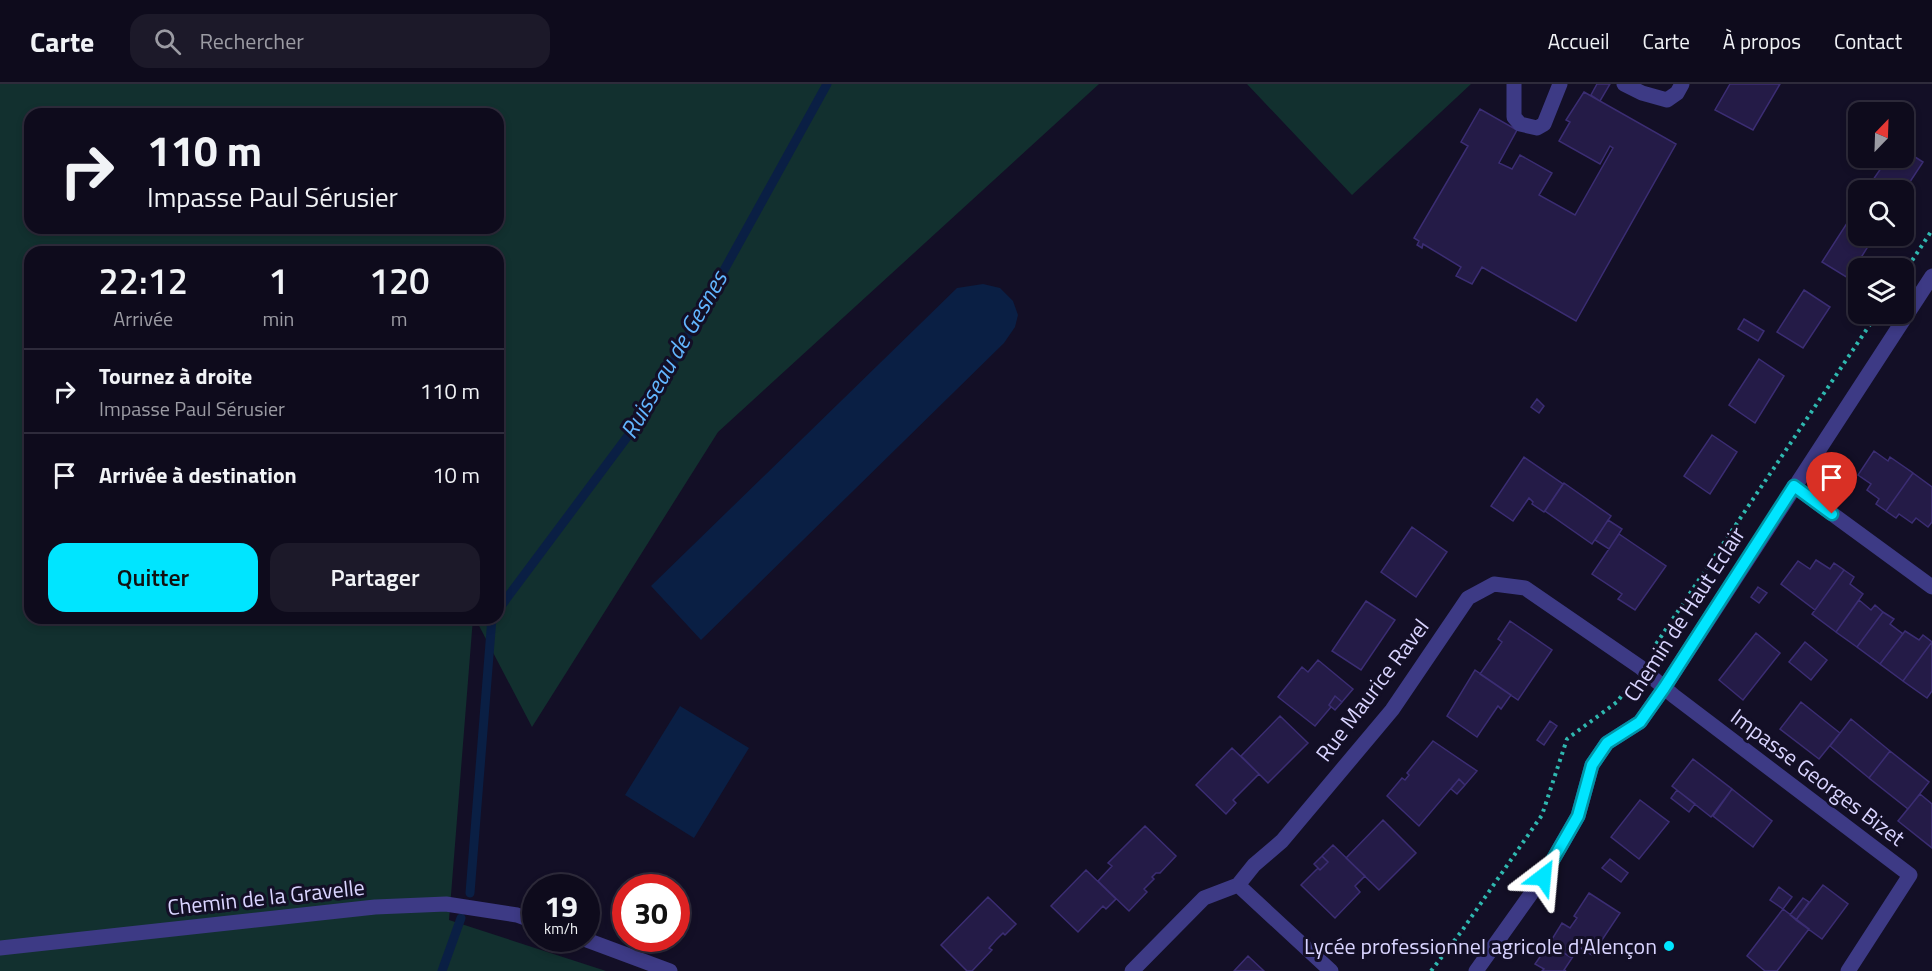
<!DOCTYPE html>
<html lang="fr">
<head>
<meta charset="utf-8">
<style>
	:root { --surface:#0e0b1c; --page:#1c1929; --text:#f1f3f6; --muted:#9b9ba3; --line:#2e2b3b; --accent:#00e5ff }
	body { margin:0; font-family:"Titillium Web",sans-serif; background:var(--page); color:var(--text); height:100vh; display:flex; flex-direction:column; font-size:22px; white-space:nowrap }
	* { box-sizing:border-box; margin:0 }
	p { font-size:20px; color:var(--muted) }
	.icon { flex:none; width:33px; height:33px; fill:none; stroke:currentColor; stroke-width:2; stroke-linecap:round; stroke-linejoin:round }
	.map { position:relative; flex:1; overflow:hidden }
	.panel { position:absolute; left:24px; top:162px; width:480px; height:378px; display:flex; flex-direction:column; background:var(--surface); border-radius:18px; box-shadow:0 3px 9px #0003,0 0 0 2px var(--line) }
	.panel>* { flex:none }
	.hud { position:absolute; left:24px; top:24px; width:480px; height:126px; border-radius:18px; box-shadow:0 3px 9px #0003,0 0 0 2px var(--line); background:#0e0b1c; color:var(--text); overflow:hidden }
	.needle { width:39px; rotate:23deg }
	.fabs { position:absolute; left:1848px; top:18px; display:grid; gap:12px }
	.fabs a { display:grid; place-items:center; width:66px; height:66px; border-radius:12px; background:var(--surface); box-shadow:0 3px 9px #0003,0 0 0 2px var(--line); font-size:30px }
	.speed { position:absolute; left:522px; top:790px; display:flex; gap:12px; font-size:30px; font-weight:700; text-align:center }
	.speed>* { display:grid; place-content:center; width:78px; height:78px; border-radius:50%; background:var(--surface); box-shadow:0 3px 9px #0003,0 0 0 2px var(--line); line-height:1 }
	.speed small { font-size:15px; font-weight:400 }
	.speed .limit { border:9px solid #d22; background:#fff; color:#111 }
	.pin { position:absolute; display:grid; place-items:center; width:51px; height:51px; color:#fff; margin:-62px -26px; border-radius:50% 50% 50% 0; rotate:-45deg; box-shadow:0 0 6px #0007 }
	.pin .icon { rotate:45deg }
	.me { position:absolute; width:66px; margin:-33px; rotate:29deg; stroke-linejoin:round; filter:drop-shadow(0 0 4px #0008) }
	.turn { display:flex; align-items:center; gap:21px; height:126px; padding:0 24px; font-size:27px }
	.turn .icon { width:78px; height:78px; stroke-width:2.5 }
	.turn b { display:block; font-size:42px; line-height:51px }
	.eta { display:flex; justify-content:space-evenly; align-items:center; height:102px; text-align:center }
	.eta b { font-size:36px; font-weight:600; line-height:42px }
	.primary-button { display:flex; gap:12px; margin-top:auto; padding:12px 24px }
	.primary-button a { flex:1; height:69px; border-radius:18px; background:var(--accent); color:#111; font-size:24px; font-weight:600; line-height:69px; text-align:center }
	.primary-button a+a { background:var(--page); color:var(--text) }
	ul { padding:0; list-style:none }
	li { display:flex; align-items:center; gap:18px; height:84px; padding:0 24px; border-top:2px solid var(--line) }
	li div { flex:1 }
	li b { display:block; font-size:22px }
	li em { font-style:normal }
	header { display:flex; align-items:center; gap:36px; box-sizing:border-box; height:84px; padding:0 30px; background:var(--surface); border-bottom:2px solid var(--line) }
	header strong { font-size:28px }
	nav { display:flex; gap:33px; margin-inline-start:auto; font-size:21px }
	.search { width:420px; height:54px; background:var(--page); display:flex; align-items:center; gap:15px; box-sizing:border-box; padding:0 21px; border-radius:18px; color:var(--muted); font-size:22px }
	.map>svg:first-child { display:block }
	.green { fill:#12302f; fill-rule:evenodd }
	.water { fill:#0a1f44 }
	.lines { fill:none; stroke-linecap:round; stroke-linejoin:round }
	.stream { stroke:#0a1f44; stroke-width:9 }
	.building { fill:#241b47; stroke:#3b2d73; stroke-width:1.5 }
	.path { stroke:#2fb8b0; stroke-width:4; stroke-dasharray:3 4.5; stroke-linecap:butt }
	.service { stroke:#3d3a85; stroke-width:15 }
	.minor { stroke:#3d3a85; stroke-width:15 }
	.route-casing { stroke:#0095a6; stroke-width:15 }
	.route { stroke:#00e5ff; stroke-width:10 }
	.poi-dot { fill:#00e5ff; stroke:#130f26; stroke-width:2 }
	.labels { text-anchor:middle; stroke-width:6; stroke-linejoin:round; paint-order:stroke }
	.street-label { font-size:22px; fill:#d9d4ff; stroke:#130f26 }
	.poi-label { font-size:22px; fill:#d9d4ff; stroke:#130f26; text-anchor:end }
	.water-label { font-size:24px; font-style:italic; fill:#62b6ff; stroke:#130f26 }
</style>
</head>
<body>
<header>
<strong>Carte</strong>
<div class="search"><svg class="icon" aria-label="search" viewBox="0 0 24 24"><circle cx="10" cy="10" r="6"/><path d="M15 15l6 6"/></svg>Rechercher</div>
<nav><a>Accueil</a><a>Carte</a><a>À propos</a><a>Contact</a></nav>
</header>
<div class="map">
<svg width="1932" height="887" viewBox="0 0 1932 887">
	<rect width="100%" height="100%" fill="#130f26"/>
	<path class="green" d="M0,0H1099L718,348L532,643L475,534H498V168H30V534H473L449,836L606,887H0ZM30,30H498V144H30Z
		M1247,0H1471L1352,111Z"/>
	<path class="water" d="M983,200L1000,204L1013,217L1018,231L1015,243L1004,259L701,556L651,502L957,204Z
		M680,622L749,664L694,754L625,711Z"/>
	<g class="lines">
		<path class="stream" d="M498,526L645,329L827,0
			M470,809L492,534
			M442,887L461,834"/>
	</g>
	<path class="building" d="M1597,0H1610L1600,17L1591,11Z
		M1730,0H1780L1753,46L1715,26Z
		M1584,8L1676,60L1576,237L1482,183L1472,200L1456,192L1461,183L1423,160L1422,164L1417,161L1419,157L1414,154L1468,62L1461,58L1480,25L1517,46L1499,79L1512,85L1520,71L1552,89L1539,111L1575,131L1613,64L1610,62L1600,80L1559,57L1570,38L1566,36Z
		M1904,66L1923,78L1904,107L1866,106L1888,74H1904Z
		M1849,136L1858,143V152L1874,153L1848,194L1822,178Z
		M1804,206L1830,223L1803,264L1777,248Z
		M1744,235L1764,247L1758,257L1738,245Z
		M1759,275L1784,292L1755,339L1729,321Z
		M1537,315L1544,322L1539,329L1531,323Z
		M1712,351L1737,368L1710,410L1684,392Z
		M1874,367L1888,377L1890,373L1913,389L1886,427L1876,420L1879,415L1867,406L1871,400L1858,391Z
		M1524,373L1563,400L1544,428L1532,420L1533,418L1529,414L1513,437L1491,422Z
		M1913,389L1932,403V438L1928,443L1916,434L1912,439L1899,430L1896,434L1886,427Z
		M1564,399L1611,432L1592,460L1545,427Z
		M1608,436L1622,445L1609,465L1595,456Z
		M1412,443L1447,468L1416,513L1381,488Z
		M1619,450L1666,482L1635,526L1618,515L1622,510L1592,490Z
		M1816,476L1830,485L1834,479L1844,486L1815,526L1781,500L1798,477L1810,485Z
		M1844,486L1854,493L1850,500L1863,510L1836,548L1812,530Z
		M1758,503L1767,509L1759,519L1751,513Z
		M1859,516L1871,526L1875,521L1883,528L1857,563L1836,548Z
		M1366,517L1395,536L1361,586L1332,567Z
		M1883,528L1894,535L1890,540L1903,550L1880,580L1857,563Z
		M1510,537L1552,566L1518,616L1480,590L1502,558L1498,555Z
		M1905,547L1919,556L1923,551L1932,558L1903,597L1880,580Z
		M1756,549L1780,569L1743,616L1719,596Z
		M1805,558L1827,576L1811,596L1789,578Z
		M1932,558V607L1927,614L1903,597Z
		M1318,576L1353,605L1342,618L1335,612L1329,621L1331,623L1315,642L1278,613L1302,583L1308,588Z
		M1475,586L1511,611L1501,625L1498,622L1477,653L1447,632Z
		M1335,612L1342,618L1335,626L1329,621Z
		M1801,618L1840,649L1819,675L1780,645Z
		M1280,632L1308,659L1268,699L1241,672Z
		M1851,635L1890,667L1869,694L1830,662Z
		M1550,637L1557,642L1544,661L1537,656Z
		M1433,657L1477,687L1465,701L1459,695L1419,742L1387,712L1402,694L1405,696L1409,691L1407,689Z
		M1232,664L1259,690L1233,716L1236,719L1226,730L1196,701Z
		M1890,667L1929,698L1908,725L1869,694Z
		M1693,675L1732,705L1711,733L1672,702Z
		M1459,695L1465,701L1457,710L1451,705Z
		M1732,705L1772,737L1753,763L1713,732Z
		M1677,706L1695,720L1689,728L1671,714Z
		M1920,710L1932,720V764L1898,737Z
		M1640,716L1669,738L1639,775L1611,753Z
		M1383,736L1416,769L1379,806L1346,774Z
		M1145,742L1176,772L1160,789H1156L1152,793L1154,795L1144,805L1147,808L1129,827L1098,797L1112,782L1108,779Z
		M1333,761L1365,792L1355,802L1360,808L1335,834L1301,801L1318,784L1320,786L1328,778L1322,772Z
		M1322,772L1328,778L1320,786L1314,780Z
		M1610,775L1628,789L1621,798L1602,784Z
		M1086,786L1116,815L1106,825L1103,822L1078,848L1051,822Z
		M1823,801L1848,820L1822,855L1796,836Z
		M1779,803L1792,813L1783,825L1770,816Z
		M1589,809L1620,829L1592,871L1579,863L1572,874L1549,860L1562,839L1570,844L1577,834L1574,832Z
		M988,813L1016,840L1005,851L1003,849L996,856L989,864L992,866L972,887H967L941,861Z
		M1803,814L1809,818L1796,836L1790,831Z
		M1783,825L1809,845L1777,887H1765L1747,872Z
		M1549,860L1572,874L1564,886L1566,887H1542L1544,885L1535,880Z
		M1248,872L1264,887H1234Z"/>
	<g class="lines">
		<path class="path" d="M1904,189L1932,146
			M1652,566L1877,230
			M1431,887L1461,848L1542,731L1567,655L1617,618L1629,602"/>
		<path class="service" d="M1514,0V33L1520,40L1537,44L1544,40L1560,0
			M1624,0L1642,9L1667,16L1677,9L1682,0"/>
		<path class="minor" d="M1794,402L1932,503
			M584,855L670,887
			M0,864L375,823L446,820L517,831L536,838
			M1132,887L1204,814L1238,801
			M1331,887L1238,801L1254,781L1282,757L1392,626L1468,514L1494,500L1525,504L1640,583L1674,612L1910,791L1848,887
			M1476,887L1543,793L1578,732L1592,681L1607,659L1640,638L1664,604L1932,192"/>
	</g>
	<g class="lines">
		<defs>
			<path id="route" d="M1543,793L1578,732L1592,681L1607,659L1640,638L1664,604L1794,402L1832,430"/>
		</defs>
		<use href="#route" class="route-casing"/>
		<use href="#route" class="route"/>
	</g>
	<circle class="poi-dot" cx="1669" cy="862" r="6"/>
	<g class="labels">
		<g class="street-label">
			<text transform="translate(1684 530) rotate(-57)" y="8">Chemin de Haut Eclair</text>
			<text transform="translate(1372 606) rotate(-53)" y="8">Rue Maurice Ravel</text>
			<text transform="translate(1818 693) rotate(37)" y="8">Impasse Georges Bizet</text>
			<text transform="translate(266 813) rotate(-6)" y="8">Chemin de la Gravelle</text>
		</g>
		<g class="poi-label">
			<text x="1657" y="870">Lycée professionnel agricole d'Alençon</text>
		</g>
		<g class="water-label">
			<text transform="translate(674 271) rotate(-60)" y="8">Ruisseau de Gesnes</text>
		</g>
	</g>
</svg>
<div class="fabs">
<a><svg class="needle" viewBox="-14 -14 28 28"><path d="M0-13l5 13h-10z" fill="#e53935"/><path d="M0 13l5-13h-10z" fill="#9b9ba3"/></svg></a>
<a><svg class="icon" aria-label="search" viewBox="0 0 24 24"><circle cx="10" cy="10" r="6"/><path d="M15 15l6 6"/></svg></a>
<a><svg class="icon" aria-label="layers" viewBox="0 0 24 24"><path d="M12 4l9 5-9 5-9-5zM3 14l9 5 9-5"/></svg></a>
</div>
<div class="speed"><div>19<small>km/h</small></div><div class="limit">30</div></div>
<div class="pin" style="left:1832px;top:430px;background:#d93025"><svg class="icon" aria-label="arrive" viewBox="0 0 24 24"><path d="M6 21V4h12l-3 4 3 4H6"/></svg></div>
<svg class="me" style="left:1543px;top:793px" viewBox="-20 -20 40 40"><path d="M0-17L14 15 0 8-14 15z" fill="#00e5ff" stroke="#fff" stroke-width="4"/></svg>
<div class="hud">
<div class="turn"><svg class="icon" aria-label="right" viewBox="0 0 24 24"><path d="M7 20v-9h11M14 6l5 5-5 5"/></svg><div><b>110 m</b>Impasse Paul Sérusier</div></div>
</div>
<section class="panel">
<div class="eta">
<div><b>22:12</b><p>Arrivée</p></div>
<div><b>1</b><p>min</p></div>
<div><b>120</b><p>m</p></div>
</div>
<ul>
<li><svg class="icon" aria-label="right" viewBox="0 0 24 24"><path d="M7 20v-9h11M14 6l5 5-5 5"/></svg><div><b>Tournez à droite</b><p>Impasse Paul Sérusier</p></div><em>110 m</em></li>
<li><svg class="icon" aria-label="arrive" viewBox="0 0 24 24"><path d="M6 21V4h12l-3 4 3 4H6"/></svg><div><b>Arrivée à destination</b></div><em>10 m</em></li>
</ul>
<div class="primary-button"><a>Quitter</a><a>Partager</a></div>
</section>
</div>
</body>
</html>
